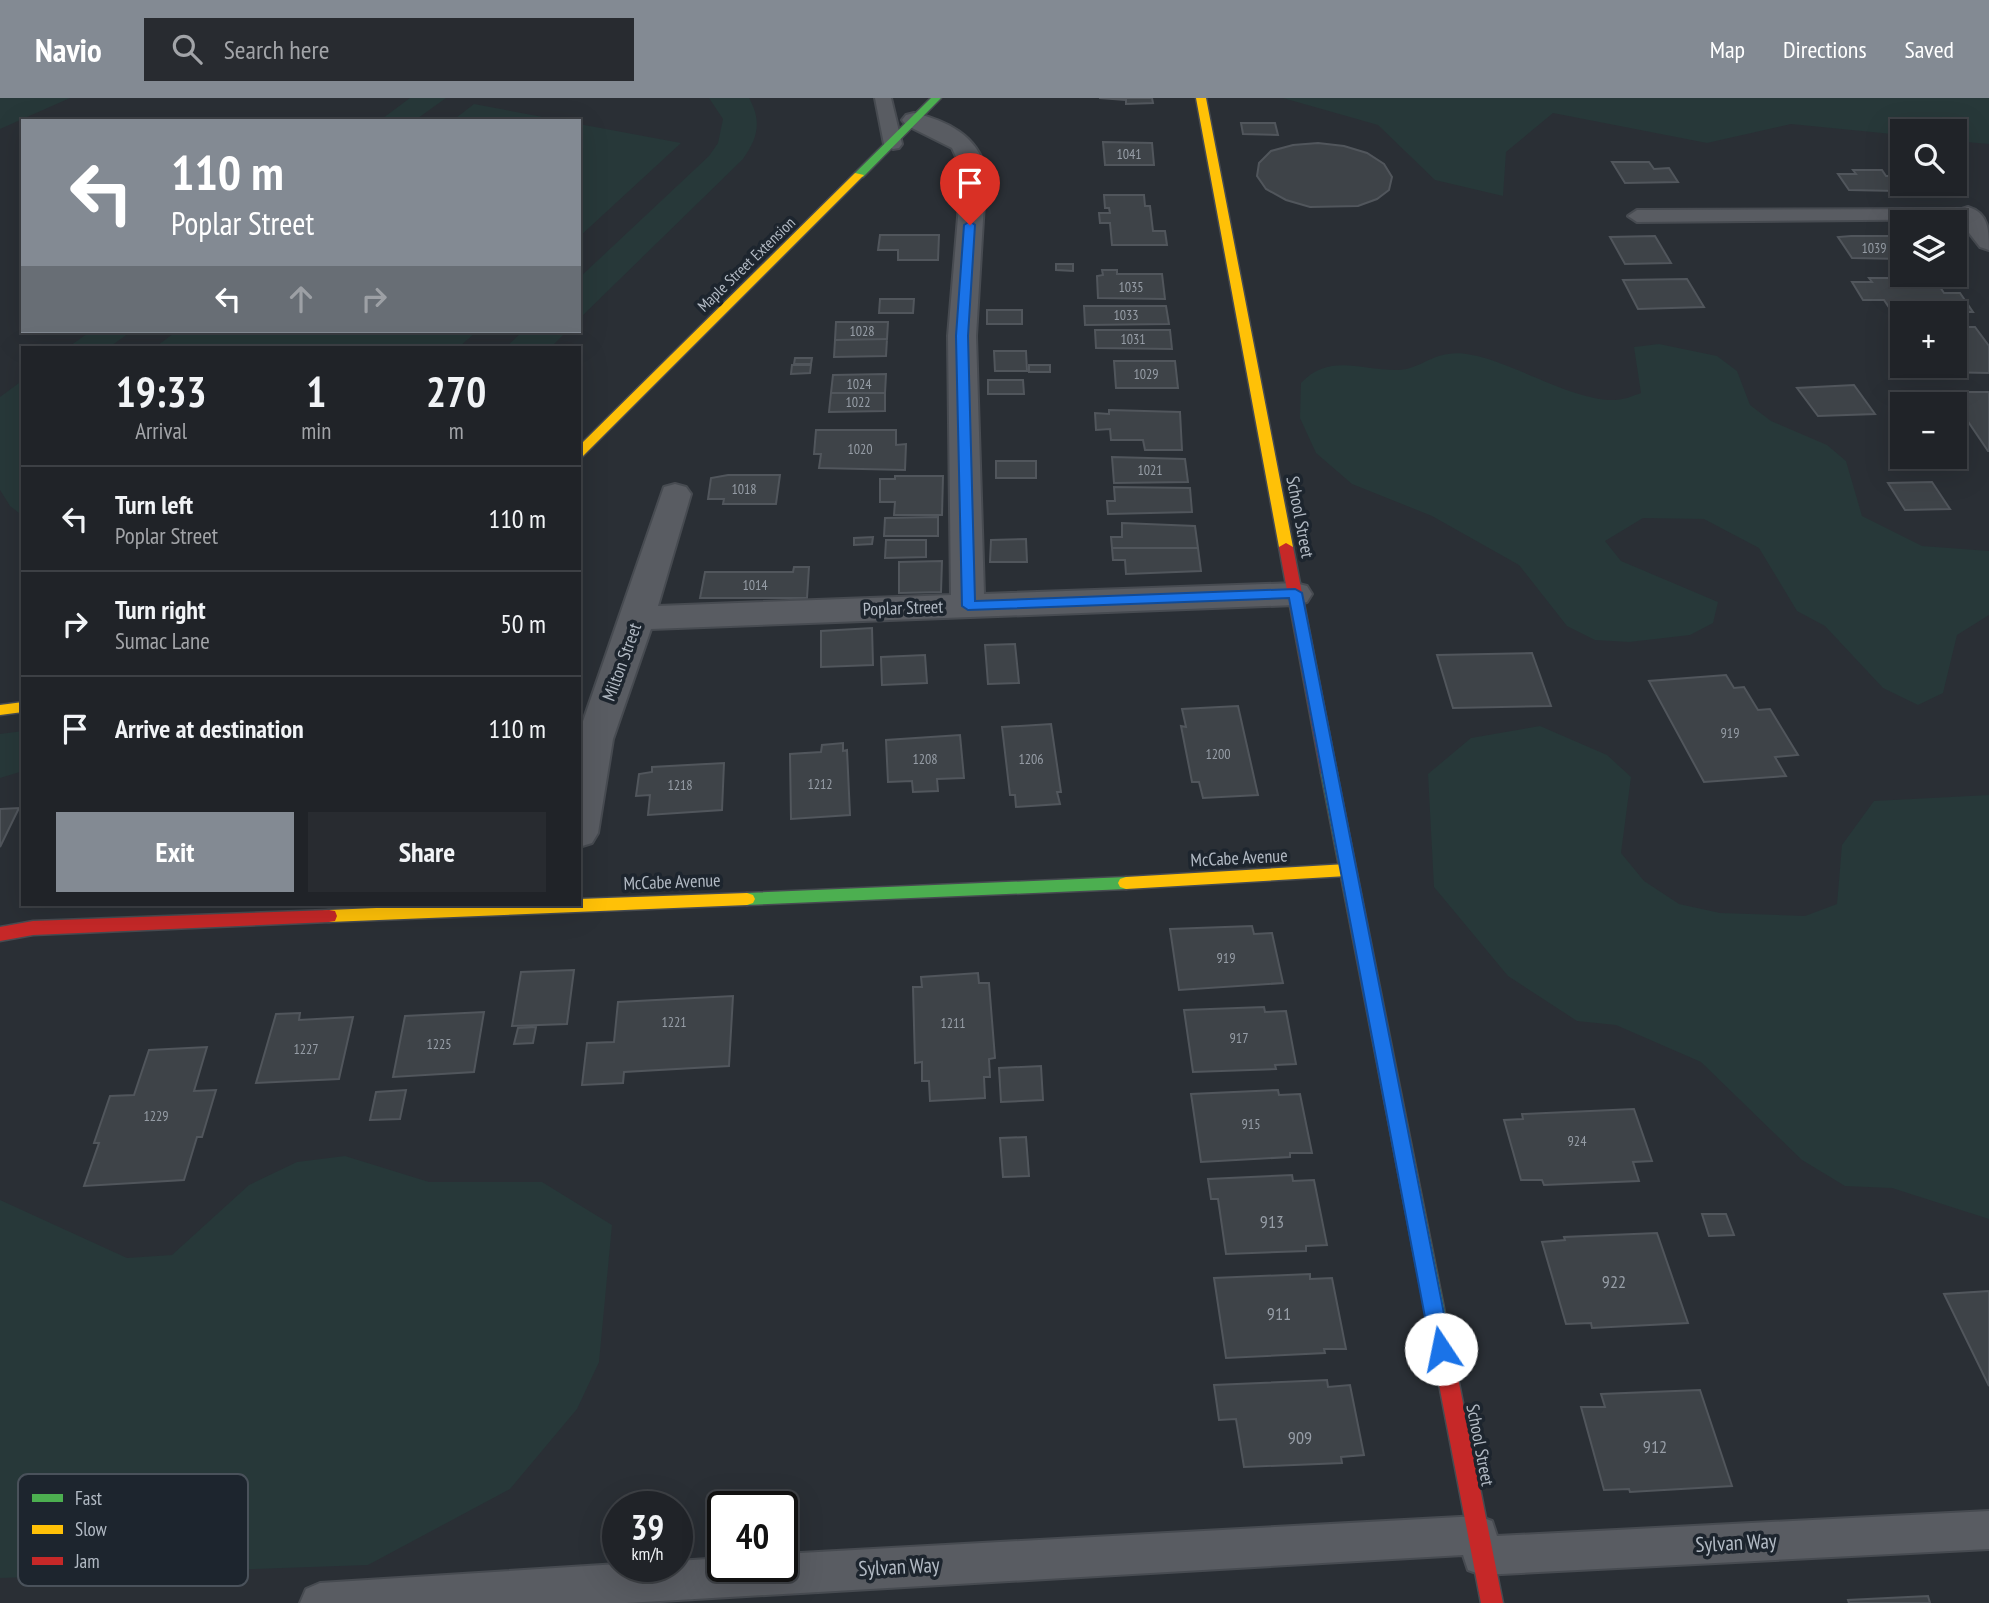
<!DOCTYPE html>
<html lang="en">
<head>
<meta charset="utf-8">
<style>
	:root { --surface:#202328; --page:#282b30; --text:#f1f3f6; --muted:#a2a4a8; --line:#3d4045; --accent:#838a93 }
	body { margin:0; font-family:"PT Sans Narrow",sans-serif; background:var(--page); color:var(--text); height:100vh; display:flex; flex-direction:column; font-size:26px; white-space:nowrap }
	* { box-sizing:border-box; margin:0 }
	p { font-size:23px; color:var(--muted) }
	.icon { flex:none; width:38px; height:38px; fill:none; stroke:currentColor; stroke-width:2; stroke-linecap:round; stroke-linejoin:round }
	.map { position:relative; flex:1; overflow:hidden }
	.panel { position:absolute; left:21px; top:248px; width:560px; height:560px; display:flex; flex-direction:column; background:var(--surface); border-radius:0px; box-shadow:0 7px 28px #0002,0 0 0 2px var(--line) }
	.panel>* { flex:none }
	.banner { position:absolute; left:21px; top:21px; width:560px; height:214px; border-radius:0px; box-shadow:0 7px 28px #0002,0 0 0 2px var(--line); background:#838a93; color:#fff; overflow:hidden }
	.buttons { position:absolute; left:1890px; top:21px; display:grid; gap:14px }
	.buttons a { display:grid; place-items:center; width:77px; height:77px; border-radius:0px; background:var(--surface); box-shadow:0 7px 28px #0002,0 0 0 2px var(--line); font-size:35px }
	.speed { position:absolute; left:602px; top:1393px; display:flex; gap:14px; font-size:35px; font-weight:700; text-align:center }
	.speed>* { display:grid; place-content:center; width:91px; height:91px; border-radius:50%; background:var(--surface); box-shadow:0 7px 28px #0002,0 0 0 2px var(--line); line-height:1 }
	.speed small { font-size:18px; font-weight:400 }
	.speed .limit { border:4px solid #111; border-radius:10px; background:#fff; color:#111 }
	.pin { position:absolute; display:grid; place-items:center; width:60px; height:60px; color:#fff; margin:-72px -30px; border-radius:50% 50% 50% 0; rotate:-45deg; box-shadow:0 0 7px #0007 }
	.pin .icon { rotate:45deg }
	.me { position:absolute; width:77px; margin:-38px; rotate:349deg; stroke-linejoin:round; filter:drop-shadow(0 0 5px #0008) }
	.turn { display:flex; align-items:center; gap:24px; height:147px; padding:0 35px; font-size:32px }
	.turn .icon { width:91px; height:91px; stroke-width:2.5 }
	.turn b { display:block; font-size:49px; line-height:60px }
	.lanes { display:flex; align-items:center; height:66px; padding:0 35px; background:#0003; justify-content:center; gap:35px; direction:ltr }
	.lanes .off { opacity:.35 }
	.eta { display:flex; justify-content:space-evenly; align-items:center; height:119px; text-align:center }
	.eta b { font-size:42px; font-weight:800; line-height:49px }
	.action { display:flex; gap:14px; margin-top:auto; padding:14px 35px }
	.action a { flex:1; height:80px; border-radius:0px; background:var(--accent); color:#fff; font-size:28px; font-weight:800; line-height:80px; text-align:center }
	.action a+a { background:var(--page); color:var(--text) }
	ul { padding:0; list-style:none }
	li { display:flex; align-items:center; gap:21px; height:105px; padding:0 35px; border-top:2px solid var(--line) }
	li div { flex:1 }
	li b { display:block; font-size:26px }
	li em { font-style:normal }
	header { display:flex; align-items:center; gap:42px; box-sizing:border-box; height:98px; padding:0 35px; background:var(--accent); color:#fff }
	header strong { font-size:33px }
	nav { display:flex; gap:38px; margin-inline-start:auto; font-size:24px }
	.search { width:490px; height:63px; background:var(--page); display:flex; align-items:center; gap:18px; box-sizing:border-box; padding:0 24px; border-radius:0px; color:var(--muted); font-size:26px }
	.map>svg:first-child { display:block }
	.green { fill:#273839 }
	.building { fill:#3e4348; stroke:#51565c; stroke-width:2 }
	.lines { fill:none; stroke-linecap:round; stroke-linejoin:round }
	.lane-casing { stroke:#474b51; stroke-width:4 }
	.street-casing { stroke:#474b51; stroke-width:4 }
	.fast-casing { stroke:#474b51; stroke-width:3 }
	.slow-casing { stroke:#474b51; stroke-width:3 }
	.jam-casing { stroke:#474b51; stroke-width:3 }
	.lane { fill:#595c62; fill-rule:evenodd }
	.street { fill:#595c62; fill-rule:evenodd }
	.fast { fill:#4caf50; fill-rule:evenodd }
	.slow { fill:#ffc107; fill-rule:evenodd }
	.jam { fill:#c62828; fill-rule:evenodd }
	.route { fill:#1a73e8; stroke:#114b97; stroke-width:2 }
	.labels { text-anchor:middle; stroke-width:7; stroke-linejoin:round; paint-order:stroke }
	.number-label { font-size:14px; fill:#969da6 }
	.far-street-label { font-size:16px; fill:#b3bbc5; stroke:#1d252e }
	.street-label { font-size:18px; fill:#b3bbc5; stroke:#1d252e }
	.near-number-label { font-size:18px; fill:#969da6 }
	.near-street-label { font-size:21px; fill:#b3bbc5; stroke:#1d252e }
	.key { fill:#1d252e; stroke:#4a525b; stroke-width:2 }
	.key-label { font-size:19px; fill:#b3bbc5 }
</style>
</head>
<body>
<header>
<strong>Navio</strong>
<div class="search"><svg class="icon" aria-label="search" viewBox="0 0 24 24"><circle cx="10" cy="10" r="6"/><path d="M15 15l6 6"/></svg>Search here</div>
<nav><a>Map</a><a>Directions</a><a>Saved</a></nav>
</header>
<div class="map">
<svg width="1989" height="1505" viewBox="0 0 1989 1505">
	<rect width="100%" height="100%" fill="#2a2f35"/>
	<path class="green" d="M0,0H70L0,31Z
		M410,0H446L414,23H379Z
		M709,0H749C762,23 758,40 743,61L579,221V180L709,58L718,45L723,21Z
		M1283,0H1989V46L1955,43V33H1902V37L1791,26L1707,45L1553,15L1506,54L1503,98L1435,82L1378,27Z
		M474,6L564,23H452Z
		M579,26L681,45L579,139Z
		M91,233H132L108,250H67Z
		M177,233H477L458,250H154Z
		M523,233H567L550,250H505Z
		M1659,246L1717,258L1737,273L1750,307L1771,323L1827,347L1846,363L1862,418L1922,448L1989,453V517L1957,537L1943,595L1918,607L1883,590L1825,528L1797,513L1759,450L1704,421L1643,420L1605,443L1621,463L1718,504L1713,525L1690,537L1629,544L1595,542L1567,528L1519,467L1432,418L1352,386L1316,355L1300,320L1301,285C1329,255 1360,272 1396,272C1422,273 1434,249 1472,257C1515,265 1572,303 1615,302C1623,302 1633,298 1641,295L1634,249Z
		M23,282V418L10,408L0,392V299Z
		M1540,628L1607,657L1631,679L1621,755L1644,783L1679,806L1720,815L1805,818L1837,806L1842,747L1874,703L1989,697V1121L1892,1090L1845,1088L1802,1062L1701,964L1616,927L1577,923L1508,878L1434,789L1428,676L1471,640Z
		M23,633V673L0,680V636Z
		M345,1058L429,1084H542L612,1127L599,1264L577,1311L510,1391L368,1467L0,1480V1102L127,1160L172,1157L249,1087L297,1064Z"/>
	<path class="building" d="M1099,0H1152L1153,5L1126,6V2Z
		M1241,25H1275L1278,37L1243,36Z
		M1103,44L1152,45L1154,67H1105Z
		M1318,45L1344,48L1367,55L1384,66L1392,79L1389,92L1377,101L1358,108L1310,109L1286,102L1266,91L1257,78L1259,65L1271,53L1293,47Z
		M1612,64H1649L1654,71L1669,70L1678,84L1625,85Z
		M1853,72H1882L1886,78H1895L1901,87H1892L1897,93L1849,92L1838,76H1856Z
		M1104,97H1144L1145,108H1150L1153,133H1165L1167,147H1112L1110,125H1100L1099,115H1110L1109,110H1105Z
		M880,137H939L938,162H898V152H878Z
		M1655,138L1671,165L1625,166L1610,139Z
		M1851,138H1902V161L1852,160L1838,139Z
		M1056,166H1073V173L1056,172Z
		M1102,172H1117V176H1162L1165,201L1098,200L1097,178L1103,177Z
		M1869,180H1934L1944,195H1960L1973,214H1892L1884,202H1863L1852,184H1872Z
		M1687,181L1704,209L1638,211L1623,182Z
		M880,201H914L913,215H879Z
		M1084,208H1166L1169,226L1085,227Z
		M987,212H1022V226H987Z
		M836,224H888L887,241L835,242Z
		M1955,229H1975L1989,248V275L1942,274L1938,268H1955Z
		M1095,232H1170L1172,251L1096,250Z
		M887,241L886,258L834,259L835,242Z
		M994,253H1026L1027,273H995Z
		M795,260H812L811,266H794Z
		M1114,263H1175L1178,290H1116Z
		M792,267H811L810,275L791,276Z
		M1029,267H1050V274H1029Z
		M886,276L885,295H831L833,277Z
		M988,282H1023L1024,296H988Z
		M1854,287L1875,316L1818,318L1797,290Z
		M1948,294H1989V353H1988Z
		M831,295H885V313L829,314Z
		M1109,312L1180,314L1182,352H1145L1143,342H1111L1110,331L1096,332L1095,315L1109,316Z
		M816,332H896V347L906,346L905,372L819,370L821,356H814Z
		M1112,359L1185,361L1188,384L1114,385Z
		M996,363H1036V380H996Z
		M728,377H780L776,406H723L724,401H708L711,380Z
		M895,378H943L942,417H894L895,404H880V381H895Z
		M1932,384L1950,411L1905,412L1888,385Z
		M1114,389L1190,390L1192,414L1108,416L1107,403H1115Z
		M938,419V438H884L885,420Z
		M1122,425L1195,428L1198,450H1112L1111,439H1122Z
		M873,439L872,446L854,447V440Z
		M1026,441L1027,464H990L991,442Z
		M886,442H926V459L885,460Z
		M1112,450H1198L1201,473L1126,476L1125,462H1113Z
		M942,463L941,494L899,495V464Z
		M794,469H809L807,500H700L705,474H793Z
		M872,530L873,567L821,569V533Z
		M1015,546L1019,585L988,586L985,547Z
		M1532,555L1551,608L1453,610L1437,557Z
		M925,557L927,585L882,587L881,559Z
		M1726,577L1734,590L1744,589L1758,612L1770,611L1798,657L1775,659L1786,678L1704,684L1649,583Z
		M1238,608L1258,697L1203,700L1199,684H1192L1181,628L1186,629L1182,611Z
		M1051,626L1061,694H1057L1060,706L1016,709L1015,697H1010L1002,629Z
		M960,637L964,680L937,681L938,693L913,694L912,683L888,684L886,642Z
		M843,645V653L847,652L850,717L791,721L790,656L821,654L822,647Z
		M724,665L722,712L648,717L650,697L636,698L639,676L652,674V669Z
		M19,710L0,749V711Z
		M1252,828L1254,836L1272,835L1283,885L1179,892L1170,831Z
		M574,872L567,926L512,928L521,874Z
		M978,875L979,885H989L995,960L989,961L990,979H984L985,1000L930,1003L929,983H922V964L915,965L913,889H922L921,879Z
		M733,898L729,968L624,974L623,985L582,987L587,945L614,944L618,904Z
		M1264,909L1265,914L1286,913L1296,966L1275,967L1276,971L1193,974L1184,912Z
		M484,914L474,974L393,979L405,918Z
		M300,915L299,922L353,919L339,981L256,985L276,916Z
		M536,929L533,945L514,946L518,930Z
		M207,949L194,993L216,992L202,1039H197L184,1082L84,1088L99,1045H94L110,998L134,997L149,952Z
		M1041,968L1043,1002L1001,1004L999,970Z
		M406,992L400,1021L370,1022L376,994Z
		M1278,992L1279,997L1300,996L1312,1055H1290V1059L1201,1064L1191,996Z
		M1634,1011L1652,1063L1633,1064L1639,1083L1544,1087L1542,1082H1521L1504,1022L1523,1021L1522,1016Z
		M1026,1039L1029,1078L1003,1079L1000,1040Z
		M1292,1077L1293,1083L1314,1082L1327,1147L1306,1148V1153L1226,1156L1218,1101H1211L1208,1081Z
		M1702,1116H1726L1734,1137L1709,1138Z
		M1657,1135L1688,1225L1592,1230L1591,1225L1566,1226L1542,1144L1565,1142L1564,1139Z
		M1310,1176V1181L1332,1180L1346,1251H1324L1325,1255L1226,1260L1214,1180Z
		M1989,1193V1288L1944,1196Z
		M1327,1282L1328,1289L1350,1287L1364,1357L1341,1359L1342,1365L1244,1369L1236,1321L1219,1322L1214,1287Z
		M1700,1292L1732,1388L1630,1394L1629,1391L1604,1392L1581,1309H1605L1601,1296Z
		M1928,1498L1930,1505H1849L1848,1502Z"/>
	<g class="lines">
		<defs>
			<path id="lane" d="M875,0H891L902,46L899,50L893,51L884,46Z
				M1968,111L1977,117L1975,121L1637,124L1628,118L1637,112Z
				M1989,1413V1451L1482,1477L1468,1472L1463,1457L626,1505H300L306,1491L320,1485L618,1466L677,1468V1463L723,1460V1468H782V1456L1478,1418L1492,1423L1497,1438Z"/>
			<path id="street" d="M914,15C947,23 977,37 986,72L976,238L984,496L1295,485L1307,488L1312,496L1307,504L1295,507L651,531L613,641L598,735L592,745L579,749V635L664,389L675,386L686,389L691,396L658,508L951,497L948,238L962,72L952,50L906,27L902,22L906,17Z
				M1968,109C1989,115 1989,133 1989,152L1980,149L1955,117L1959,112Z"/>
			<path id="fast" d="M931,0H941L863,79H855V75Z
				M1329,669L1337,675L1453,1255L1450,1262L1443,1265L1436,1262L1433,1255L1321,675Z
				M1126,779L1132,781L1134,785L1132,789L1126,791L747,807L741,805L739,801L741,797L747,795Z"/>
			<path id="slow" d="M1196,0H1206L1293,449L1286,453L1279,449Z
				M855,75L864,77L583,358L579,359V348Z
				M23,604V614L0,617V607Z
				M1347,766L1353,768L1355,772L1353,776L1347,778L1126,791L1120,789L1118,785L1120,781L1126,779Z
				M747,795L753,797L755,801L753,805L747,807L329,824L323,823L321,818L323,813L329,812L447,807H579V801Z"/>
			<path id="jam" d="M1286,445L1293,449L1337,675L1329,681L1321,675L1279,449Z
				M329,812L335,813L337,818L335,823L329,824L33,837L0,843V829L33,823Z
				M1443,1245L1450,1248L1453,1255L1503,1505H1481L1433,1255L1436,1248Z"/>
		</defs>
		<use href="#lane" class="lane-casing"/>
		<use href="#street" class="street-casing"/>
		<use href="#fast" class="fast-casing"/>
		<use href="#slow" class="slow-casing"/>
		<use href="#jam" class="jam-casing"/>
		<use href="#lane" class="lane"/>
		<use href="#street" class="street"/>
		<use href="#fast" class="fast"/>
		<use href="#slow" class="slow"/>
		<use href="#jam" class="jam"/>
	</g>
	<path class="route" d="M970,123L975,127L968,238L975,503L1295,491L1302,495L1451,1251L1448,1258L1441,1261L1434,1258L1431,1251L1289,500L968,512L962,508L956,238L964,127Z"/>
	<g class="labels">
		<g class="number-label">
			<text x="1129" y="61">1041</text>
			<text x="1874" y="155">1039</text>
			<text x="1131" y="194">1035</text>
			<text x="1126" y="222">1033</text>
			<text x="862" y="238">1028</text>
			<text x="1133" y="246">1031</text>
			<text x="1146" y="281">1029</text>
			<text x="859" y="291">1024</text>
			<text x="858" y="309">1022</text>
			<text x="860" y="356">1020</text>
			<text x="1150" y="377">1021</text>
			<text x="744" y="396">1018</text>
			<text x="755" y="492">1014</text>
			<text x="1730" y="640">919</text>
			<text x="1218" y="661">1200</text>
			<text x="925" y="666">1208</text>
			<text x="1031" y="666">1206</text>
			<text x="820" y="691">1212</text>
			<text x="680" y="692">1218</text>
			<text x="1226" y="865">919</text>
			<text x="674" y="929">1221</text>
			<text x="953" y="930">1211</text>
			<text x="1239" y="945">917</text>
			<text x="439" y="951">1225</text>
			<text x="306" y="956">1227</text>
			<text x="156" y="1023">1229</text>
			<text x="1251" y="1031">915</text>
			<text x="1577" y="1048">924</text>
		</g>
		<g class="far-street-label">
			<text transform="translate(746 166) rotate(-44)" y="6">Maple Street Extension</text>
		</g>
		<g class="street-label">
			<text transform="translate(1300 419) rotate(79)" y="6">School Street</text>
			<text transform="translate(903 510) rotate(-2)" y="6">Poplar Street</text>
			<text transform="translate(622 564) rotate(-70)" y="6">Milton Street</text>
			<text transform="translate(1239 760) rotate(-3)" y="6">McCabe Avenue</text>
			<text transform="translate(672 784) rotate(-2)" y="6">McCabe Avenue</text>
			<text transform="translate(1480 1347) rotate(79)" y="6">School Street</text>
		</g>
		<g class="near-number-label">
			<text x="1272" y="1130">913</text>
			<text x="1614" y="1190">922</text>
			<text x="1279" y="1222">911</text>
			<text x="1300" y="1346">909</text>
			<text x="1655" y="1355">912</text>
		</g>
		<g class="near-street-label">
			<text transform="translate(1736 1445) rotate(-3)" y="7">Sylvan Way</text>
			<text transform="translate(899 1469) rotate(-3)" y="7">Sylvan Way</text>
		</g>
	</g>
	<rect x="18" y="1376" width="230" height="112" rx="10" class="key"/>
	<rect x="32" y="1396" width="31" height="8" fill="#4caf50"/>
	<rect x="32" y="1427" width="31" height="9" fill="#ffc107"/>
	<rect x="32" y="1459" width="31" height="8" fill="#c62828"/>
	<g class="key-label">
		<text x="75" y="1407">Fast</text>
		<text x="75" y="1438">Slow</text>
		<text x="75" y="1470">Jam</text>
	</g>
</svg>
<div class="buttons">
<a><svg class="icon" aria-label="search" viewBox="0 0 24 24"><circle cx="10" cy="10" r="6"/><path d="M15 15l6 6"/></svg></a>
<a><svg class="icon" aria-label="layers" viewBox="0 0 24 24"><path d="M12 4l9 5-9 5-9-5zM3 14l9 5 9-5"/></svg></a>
<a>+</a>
<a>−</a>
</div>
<div class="speed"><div>39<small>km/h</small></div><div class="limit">40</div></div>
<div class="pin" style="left:970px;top:127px;background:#d93025"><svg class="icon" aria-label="arrive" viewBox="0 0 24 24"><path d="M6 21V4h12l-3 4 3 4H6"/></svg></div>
<svg class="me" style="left:1441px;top:1251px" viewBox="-20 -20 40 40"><circle r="19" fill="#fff"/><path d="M0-13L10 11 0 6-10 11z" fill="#1a73e8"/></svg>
<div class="banner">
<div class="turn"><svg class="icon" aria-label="left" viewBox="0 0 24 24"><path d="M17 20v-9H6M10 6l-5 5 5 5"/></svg><div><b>110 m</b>Poplar Street</div></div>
<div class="lanes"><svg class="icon" aria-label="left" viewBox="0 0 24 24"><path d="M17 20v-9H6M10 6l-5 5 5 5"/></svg><svg class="icon off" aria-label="ahead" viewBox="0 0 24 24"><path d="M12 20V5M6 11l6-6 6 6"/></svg><svg class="icon off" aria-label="right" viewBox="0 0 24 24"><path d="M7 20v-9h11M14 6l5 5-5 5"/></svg></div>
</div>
<section class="panel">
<div class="eta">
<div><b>19:33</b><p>Arrival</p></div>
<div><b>1</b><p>min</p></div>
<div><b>270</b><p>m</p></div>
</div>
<ul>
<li><svg class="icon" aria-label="left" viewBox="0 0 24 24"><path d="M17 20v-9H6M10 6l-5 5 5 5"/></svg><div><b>Turn left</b><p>Poplar Street</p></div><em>110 m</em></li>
<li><svg class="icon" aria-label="right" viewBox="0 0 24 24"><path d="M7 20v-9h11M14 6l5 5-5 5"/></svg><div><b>Turn right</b><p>Sumac Lane</p></div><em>50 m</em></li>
<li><svg class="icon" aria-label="arrive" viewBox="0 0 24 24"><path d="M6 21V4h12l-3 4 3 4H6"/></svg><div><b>Arrive at destination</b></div><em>110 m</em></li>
</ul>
<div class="action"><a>Exit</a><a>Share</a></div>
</section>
</div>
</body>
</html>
